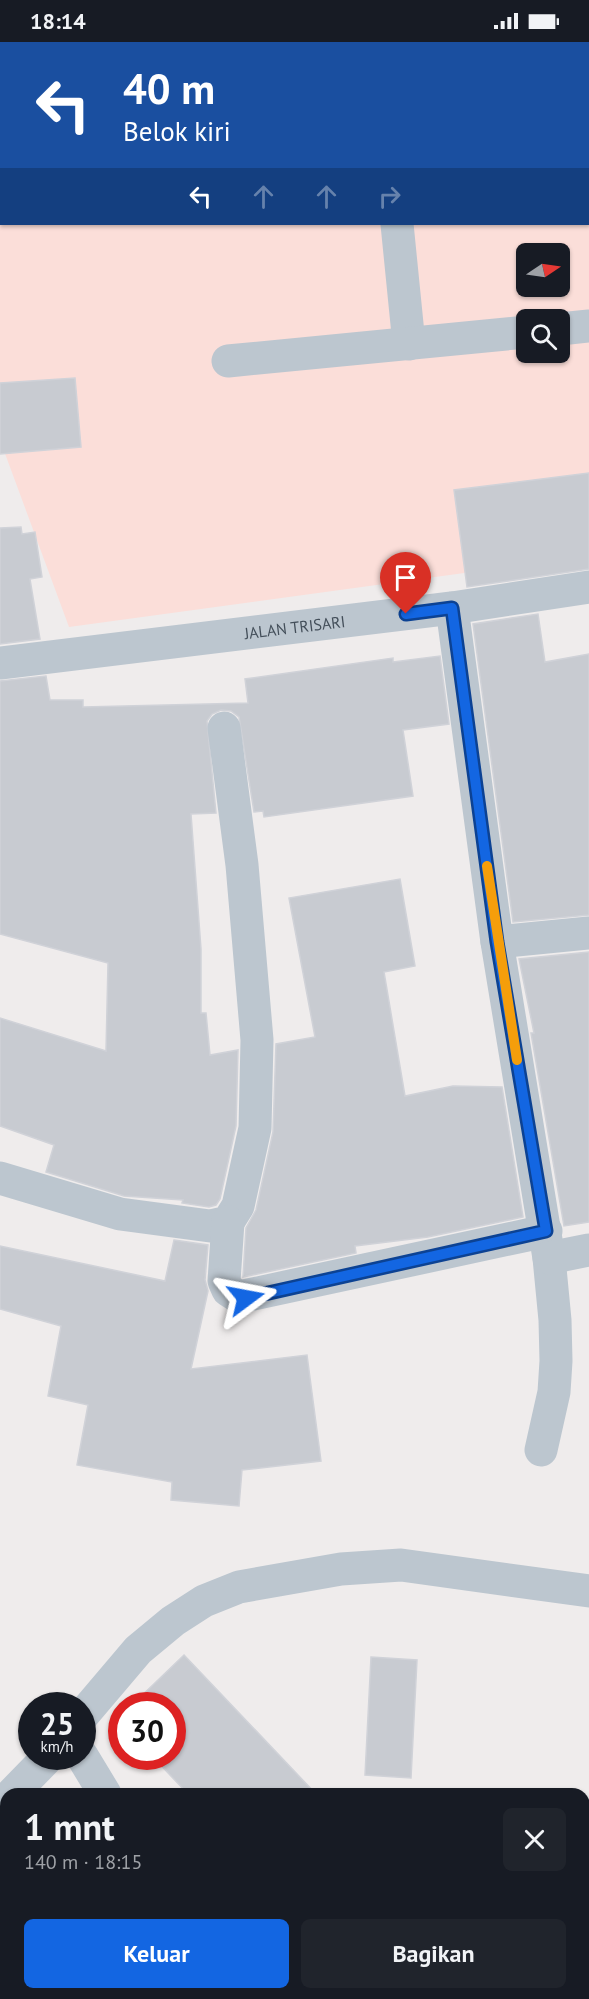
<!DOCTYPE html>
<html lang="id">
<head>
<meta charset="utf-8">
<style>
	:root { --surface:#171b24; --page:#20242c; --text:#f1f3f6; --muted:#9ea1a6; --accent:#1366e2 }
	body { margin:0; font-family:"PT Sans",sans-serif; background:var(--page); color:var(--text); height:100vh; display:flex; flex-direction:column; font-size:22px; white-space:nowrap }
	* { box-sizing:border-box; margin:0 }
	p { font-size:20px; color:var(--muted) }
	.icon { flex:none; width:33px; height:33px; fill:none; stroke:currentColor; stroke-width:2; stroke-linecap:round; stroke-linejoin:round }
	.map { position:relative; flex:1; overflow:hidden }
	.side { position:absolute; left:0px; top:1746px; width:590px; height:212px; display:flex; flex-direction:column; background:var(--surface); border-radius:18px 18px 0 0; box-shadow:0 2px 4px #0004 }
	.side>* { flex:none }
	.banner { position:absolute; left:0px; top:0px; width:590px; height:183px; box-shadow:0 2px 4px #0004; background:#1a4fa0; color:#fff; overflow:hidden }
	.needle { width:39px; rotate:77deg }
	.buttons { position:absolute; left:516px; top:201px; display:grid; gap:12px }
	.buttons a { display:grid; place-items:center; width:54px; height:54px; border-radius:9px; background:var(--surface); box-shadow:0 2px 4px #0004; font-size:30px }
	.speed { position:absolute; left:18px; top:1650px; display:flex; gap:12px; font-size:30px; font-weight:700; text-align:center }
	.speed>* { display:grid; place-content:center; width:78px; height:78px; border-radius:50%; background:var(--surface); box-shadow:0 2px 4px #0004; line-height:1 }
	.speed small { font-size:15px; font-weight:400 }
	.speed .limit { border:9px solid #d22; background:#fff; color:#111 }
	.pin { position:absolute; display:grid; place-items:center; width:51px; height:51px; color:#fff; margin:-62px -26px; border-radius:50% 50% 50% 0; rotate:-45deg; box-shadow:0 0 6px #0007 }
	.pin .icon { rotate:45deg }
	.me { position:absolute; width:66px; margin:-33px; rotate:77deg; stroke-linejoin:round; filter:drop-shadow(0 0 4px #0008) }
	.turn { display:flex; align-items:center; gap:21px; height:126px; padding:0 24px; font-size:27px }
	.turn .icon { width:78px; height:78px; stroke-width:2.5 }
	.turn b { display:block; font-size:42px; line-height:51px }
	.lanes { display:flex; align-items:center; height:57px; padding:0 24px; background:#0003; justify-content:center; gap:30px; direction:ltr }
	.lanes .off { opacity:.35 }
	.round { display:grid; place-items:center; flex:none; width:63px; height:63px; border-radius:9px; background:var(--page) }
	.overview { display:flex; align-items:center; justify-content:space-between; height:102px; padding:0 24px }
	h1 { font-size:36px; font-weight:700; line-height:45px }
	.button { display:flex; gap:12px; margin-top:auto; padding:12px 24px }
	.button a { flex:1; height:69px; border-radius:9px; background:var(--accent); color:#fff; font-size:24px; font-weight:700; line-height:69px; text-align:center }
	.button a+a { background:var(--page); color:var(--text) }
	.status { display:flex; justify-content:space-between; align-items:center; height:42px; padding:0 30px; background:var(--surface); direction:ltr }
	.status svg { height:16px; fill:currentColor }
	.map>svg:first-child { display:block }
	.medical { fill:#fbded9; fill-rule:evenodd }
	.building { fill:#c8cbd1; stroke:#d0d2d8; stroke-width:1.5 }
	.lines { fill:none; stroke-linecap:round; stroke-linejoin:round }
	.minor { stroke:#bcc6cf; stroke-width:33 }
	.route-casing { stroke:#0c4293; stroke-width:15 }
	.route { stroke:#1366e2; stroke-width:10 }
	.slow { stroke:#f59e0b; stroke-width:10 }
	.labels { text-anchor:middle; stroke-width:6; stroke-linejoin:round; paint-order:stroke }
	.street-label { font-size:16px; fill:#444f5a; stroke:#fff }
</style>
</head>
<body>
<div class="status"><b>18:14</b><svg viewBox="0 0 49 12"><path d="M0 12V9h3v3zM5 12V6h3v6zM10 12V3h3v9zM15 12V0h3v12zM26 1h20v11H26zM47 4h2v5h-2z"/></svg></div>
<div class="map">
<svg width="589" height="1957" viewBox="0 0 589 1957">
	<rect width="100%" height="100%" fill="#efecec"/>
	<path class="medical" d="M0,0H589V514L69,585L0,398ZM2,2H588V182H2ZM526,212H560V244H526ZM526,278H560V310H526Z"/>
	<path class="building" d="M75,336L81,405L0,412V341Z
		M589,431V527L467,545L454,448Z
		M21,485L22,492L35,490L42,535L30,537L40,597L0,602V486Z
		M538,572L545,620L589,612V873L513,880L473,582Z
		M440,614L449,682L403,688L413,754L264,775L263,769L254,770L239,675L231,669L221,668L212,672L207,679L216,771L191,772L201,907V971H206L210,1013L238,1008L236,1084L220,1157L216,1163L209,1165L182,1161L183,1158L124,1154L46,1130L54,1103L0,1084V976L106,1009L108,921L0,892V639L46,634L50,658H83V665L248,661L245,637L393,616V620Z
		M400,837L415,924L384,930L405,1054L453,1044L502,1045L523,1175L428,1195L355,1204L356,1211L243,1235L246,1186L256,1168L273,1090L276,1002L315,995L289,856Z
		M589,910V1180L564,1184L531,991H534L519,917Z
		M174,1198L208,1203L205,1238L208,1249L191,1327L307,1313L321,1419L242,1428L239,1464L171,1458L172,1440L77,1423L88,1363L48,1354L61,1284L0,1267V1204L165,1239Z
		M184,1613L316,1752H188L152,1714H172V1664H131Z
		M371,1615L417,1618L411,1736L365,1733Z"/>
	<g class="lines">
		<g class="minor">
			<path d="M397,182L409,302"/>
			<path d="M560,287L589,284"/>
			<path d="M228,319L526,290"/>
			<path d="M452,566L497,900L549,1216L555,1278L556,1319L554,1350L541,1408"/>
			<path id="s1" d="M0,621L452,566L589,545"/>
			<path d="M497,900L589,891"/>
			<path d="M0,1136L120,1172L210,1184L228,1180L238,1164L255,1086L257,998L242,823L224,686"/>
			<path d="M228,1180L224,1239L228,1248L239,1255L546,1189"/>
			<path d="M549,1216L589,1208"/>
			<path d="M82,1674L138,1608L173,1579L204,1559L239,1545L341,1527L401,1523L589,1549"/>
			<path d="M82,1714L105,1752"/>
			<path d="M12,1752L49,1714"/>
			<path d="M0,1876L6,1885"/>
			<path d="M49,1952L53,1957"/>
			<path d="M221,1952L225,1957"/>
		</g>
	</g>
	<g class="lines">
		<defs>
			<path id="route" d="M246,1256L546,1189L497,900L452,566L406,572"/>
		</defs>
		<use href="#route" class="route-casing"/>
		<use href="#route" class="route"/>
		<path class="slow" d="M487,824L517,1018"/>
	</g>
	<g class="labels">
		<g class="street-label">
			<text dy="6" stroke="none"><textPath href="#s1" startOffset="297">JALAN TRISARI</textPath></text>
		</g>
	</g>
</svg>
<div class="buttons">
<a><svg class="needle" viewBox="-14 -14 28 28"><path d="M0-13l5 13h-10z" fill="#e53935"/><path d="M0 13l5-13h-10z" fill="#9ea1a6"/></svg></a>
<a><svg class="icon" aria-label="search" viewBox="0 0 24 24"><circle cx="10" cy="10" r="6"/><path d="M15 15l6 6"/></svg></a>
</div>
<div class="speed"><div>25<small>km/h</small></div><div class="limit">30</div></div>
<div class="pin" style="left:406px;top:572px;background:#d93025"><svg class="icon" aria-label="arrive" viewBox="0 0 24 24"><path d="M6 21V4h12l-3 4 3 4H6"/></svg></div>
<svg class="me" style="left:246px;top:1256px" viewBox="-20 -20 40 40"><path d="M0-17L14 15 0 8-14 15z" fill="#1366e2" stroke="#fff" stroke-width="4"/></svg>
<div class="banner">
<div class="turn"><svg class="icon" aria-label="left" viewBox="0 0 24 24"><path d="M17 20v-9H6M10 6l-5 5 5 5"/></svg><div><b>40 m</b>Belok kiri</div></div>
<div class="lanes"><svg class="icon" aria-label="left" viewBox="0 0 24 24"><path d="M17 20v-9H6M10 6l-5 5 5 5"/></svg><svg class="icon off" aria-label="ahead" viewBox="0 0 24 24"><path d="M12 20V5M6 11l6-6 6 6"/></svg><svg class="icon off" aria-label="ahead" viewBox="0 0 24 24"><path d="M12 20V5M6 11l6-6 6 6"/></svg><svg class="icon off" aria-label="right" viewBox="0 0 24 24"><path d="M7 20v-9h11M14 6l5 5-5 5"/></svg></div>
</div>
<section class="side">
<div class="overview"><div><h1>1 mnt</h1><p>140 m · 18:15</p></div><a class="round"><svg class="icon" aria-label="close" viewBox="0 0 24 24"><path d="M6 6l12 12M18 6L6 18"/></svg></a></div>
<div class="button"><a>Keluar</a><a>Bagikan</a></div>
</section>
</div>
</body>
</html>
